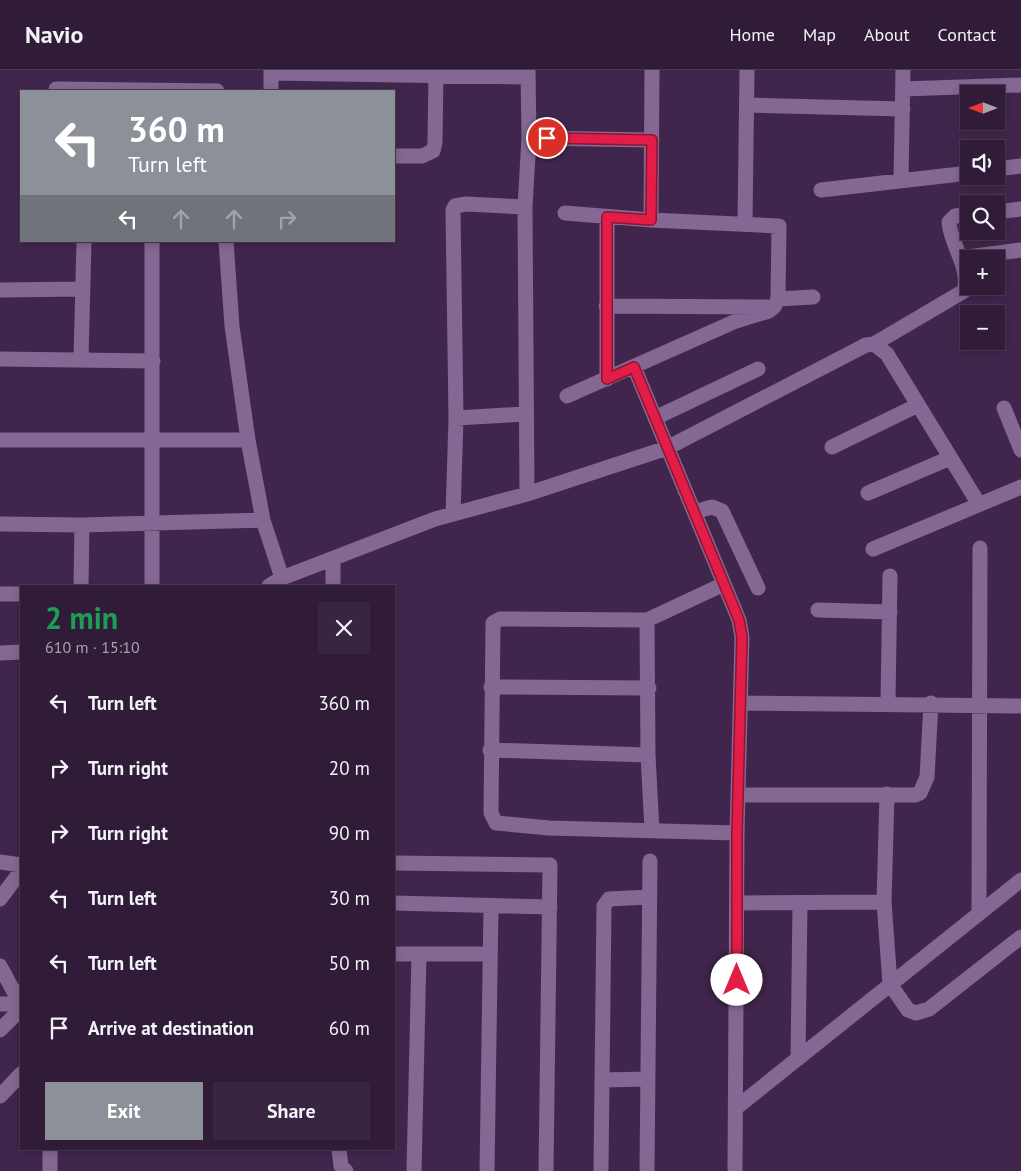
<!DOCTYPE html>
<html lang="en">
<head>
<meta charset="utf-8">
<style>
	:root { --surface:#301c39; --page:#382541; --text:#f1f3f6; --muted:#a8a1ae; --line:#4b3a53; --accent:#8c9099 }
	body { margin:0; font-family:"PT Sans",sans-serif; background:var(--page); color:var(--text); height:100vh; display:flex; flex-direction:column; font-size:19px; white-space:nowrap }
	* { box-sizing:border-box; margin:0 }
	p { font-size:16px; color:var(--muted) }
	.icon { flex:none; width:28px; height:28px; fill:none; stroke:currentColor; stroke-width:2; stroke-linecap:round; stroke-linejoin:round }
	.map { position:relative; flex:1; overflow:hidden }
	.drawer { position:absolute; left:20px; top:515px; width:375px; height:565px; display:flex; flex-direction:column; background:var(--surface); border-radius:0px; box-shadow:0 2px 8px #0003,0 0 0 1px var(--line) }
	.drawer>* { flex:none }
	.hud { position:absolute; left:20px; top:20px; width:375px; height:152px; border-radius:0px; box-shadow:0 2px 8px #0003,0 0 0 1px var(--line); background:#8c9099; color:#fff; overflow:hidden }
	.needle { width:32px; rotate:270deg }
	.buttons { position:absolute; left:960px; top:15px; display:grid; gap:10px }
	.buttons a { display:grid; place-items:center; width:45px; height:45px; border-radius:0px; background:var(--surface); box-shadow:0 2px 8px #0003,0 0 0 1px var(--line); font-size:25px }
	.pin { position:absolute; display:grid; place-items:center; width:42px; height:42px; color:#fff; margin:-21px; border:2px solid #fff; border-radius:50%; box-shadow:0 1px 5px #0007 }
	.me { position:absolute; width:55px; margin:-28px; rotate:0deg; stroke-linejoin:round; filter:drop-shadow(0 0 4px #0008) }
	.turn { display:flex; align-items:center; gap:18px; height:105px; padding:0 25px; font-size:22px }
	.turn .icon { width:65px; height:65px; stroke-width:2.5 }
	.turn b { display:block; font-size:35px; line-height:42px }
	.lanes { display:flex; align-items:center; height:48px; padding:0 25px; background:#0003; justify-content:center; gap:25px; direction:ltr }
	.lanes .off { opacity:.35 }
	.round { display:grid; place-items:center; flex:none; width:52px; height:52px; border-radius:0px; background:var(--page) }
	.headline { display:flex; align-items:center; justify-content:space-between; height:85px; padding:0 25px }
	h1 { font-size:30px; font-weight:700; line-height:38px; color:#1e9e55 }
	.action { display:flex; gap:10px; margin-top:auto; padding:10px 25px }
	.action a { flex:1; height:58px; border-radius:0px; background:var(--accent); color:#fff; font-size:20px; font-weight:700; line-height:58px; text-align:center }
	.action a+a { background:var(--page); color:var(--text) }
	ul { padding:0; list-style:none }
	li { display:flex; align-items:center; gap:15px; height:65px; padding:0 25px }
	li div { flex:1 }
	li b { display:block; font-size:19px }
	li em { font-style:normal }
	header { display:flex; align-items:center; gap:30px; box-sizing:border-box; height:70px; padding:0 25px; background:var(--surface); border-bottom:1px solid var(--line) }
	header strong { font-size:24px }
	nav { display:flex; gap:28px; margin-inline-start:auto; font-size:18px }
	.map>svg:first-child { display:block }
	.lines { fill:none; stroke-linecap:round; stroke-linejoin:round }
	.minor { stroke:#846792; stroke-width:15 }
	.route-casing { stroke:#92132f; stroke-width:12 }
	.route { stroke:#e11d48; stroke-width:9 }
</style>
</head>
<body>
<header>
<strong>Navio</strong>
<nav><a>Home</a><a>Map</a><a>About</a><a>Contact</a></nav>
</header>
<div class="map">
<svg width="1021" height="1101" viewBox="0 0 1021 1101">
	<rect width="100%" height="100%" fill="#40264c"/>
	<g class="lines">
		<path class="minor" d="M271,3L528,7
			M56,19L217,21
			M903,19L1021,15
			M271,21V0
			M747,35L903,39
			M529,68L652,70
			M394,86H422L433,81L435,73L436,0
			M996,99L1021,96
			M901,110L903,0
			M821,120L969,103
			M996,142L1021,139
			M565,143L651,150L779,156L778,229L774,237L769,241L736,251L567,326
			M651,150L652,0
			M745,153L747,0
			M152,171V516
			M226,171L232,256L248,370L263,450L282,508
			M960,188L1021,180
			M0,220L83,219
			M778,229L813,227
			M606,236L767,237
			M874,274L964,221C971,198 950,174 949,152L955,146L969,144
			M0,289L153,291
			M81,289L84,171
			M634,297L739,550L742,567L737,763L735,1101
			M607,309V147
			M1004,338L1021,380
			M456,348L525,344
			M655,348L758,299
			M0,370H248
			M832,377L918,335
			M868,423L950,388
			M527,424L525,137L529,68L528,0
			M694,442L712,437L722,441L758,518
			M453,444L456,348L453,140L455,136L466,134L525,137
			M0,454L82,455L263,450
			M873,479L1021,417
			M333,489V516
			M724,514L647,550L500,549L493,553L491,743L496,753L549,758L737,763
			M81,516L82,455
			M269,516L282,508L435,449L527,424L667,378L866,275L874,274L887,284L977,431L982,433
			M0,524H21
			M818,540L890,542
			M647,550L648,685L652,760
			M0,583L21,582
			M491,617L649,618
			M741,633L1021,636
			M888,633L890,506
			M490,680L648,685
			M887,724L884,832L890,914L908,940L916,943L929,939L1021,867
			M738,725H915L920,723L927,707L931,633
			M0,792L21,795
			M394,793L550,795L546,1101
			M0,829L21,801
			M394,833L550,837
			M737,833L884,832
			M979,843L980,478
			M394,884H490
			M0,896L20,933L18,942L0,960
			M0,934L20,933
			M798,989L800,833
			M602,1010L648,1009
			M0,1026L21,1004
			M736,1038L1021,810
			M339,1079L341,1096L346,1101
			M50,1101V1079
			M414,1101L419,885
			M487,1101L491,836
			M601,1101L604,836L609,829L649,827
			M647,1101L650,791"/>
	</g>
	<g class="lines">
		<defs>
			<path id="route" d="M547,68L652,70L651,150L607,147V309L634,297L739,550L742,567L737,763V910"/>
		</defs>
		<use href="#route" class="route-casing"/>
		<use href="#route" class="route"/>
	</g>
</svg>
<div class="buttons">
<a><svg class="needle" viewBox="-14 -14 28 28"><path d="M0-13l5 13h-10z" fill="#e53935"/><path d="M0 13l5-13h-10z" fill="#a8a1ae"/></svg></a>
<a><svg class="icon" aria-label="sound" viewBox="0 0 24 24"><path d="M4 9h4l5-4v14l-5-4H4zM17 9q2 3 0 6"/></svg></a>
<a><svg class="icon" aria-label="search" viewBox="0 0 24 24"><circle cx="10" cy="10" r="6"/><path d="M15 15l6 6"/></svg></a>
<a>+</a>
<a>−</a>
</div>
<div class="pin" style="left:547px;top:68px;background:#d93025"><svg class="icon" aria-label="arrive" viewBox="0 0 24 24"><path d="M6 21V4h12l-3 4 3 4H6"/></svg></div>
<svg class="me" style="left:737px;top:910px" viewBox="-20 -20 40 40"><circle r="19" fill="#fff"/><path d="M0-13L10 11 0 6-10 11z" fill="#e11d48"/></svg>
<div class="hud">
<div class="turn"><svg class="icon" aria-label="left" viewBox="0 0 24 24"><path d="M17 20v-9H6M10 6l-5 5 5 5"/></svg><div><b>360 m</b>Turn left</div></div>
<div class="lanes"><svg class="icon" aria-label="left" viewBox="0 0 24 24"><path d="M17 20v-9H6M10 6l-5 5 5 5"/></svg><svg class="icon off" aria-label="ahead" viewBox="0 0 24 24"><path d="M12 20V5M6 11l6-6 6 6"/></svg><svg class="icon off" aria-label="ahead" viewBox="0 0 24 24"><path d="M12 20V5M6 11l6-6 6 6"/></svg><svg class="icon off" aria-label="right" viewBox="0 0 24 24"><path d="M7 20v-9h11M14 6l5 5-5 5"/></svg></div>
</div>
<section class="drawer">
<div class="headline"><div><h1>2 min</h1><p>610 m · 15:10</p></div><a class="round"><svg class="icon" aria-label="close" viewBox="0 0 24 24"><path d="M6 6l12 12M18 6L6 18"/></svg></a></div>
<ul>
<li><svg class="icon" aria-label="left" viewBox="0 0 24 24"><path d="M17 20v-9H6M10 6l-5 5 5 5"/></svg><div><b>Turn left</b></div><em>360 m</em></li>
<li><svg class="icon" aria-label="right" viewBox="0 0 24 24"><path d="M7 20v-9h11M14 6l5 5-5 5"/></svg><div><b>Turn right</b></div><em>20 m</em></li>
<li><svg class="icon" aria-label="right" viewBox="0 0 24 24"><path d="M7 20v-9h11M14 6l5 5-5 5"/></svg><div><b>Turn right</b></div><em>90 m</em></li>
<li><svg class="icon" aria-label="left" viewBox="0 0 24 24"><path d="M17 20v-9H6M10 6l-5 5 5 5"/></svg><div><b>Turn left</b></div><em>30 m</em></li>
<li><svg class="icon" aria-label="left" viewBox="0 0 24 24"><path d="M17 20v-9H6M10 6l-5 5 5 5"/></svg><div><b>Turn left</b></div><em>50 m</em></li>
<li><svg class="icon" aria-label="arrive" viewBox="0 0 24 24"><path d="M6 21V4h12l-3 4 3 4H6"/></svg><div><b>Arrive at destination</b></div><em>60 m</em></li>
</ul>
<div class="action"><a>Exit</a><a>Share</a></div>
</section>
</div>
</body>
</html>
